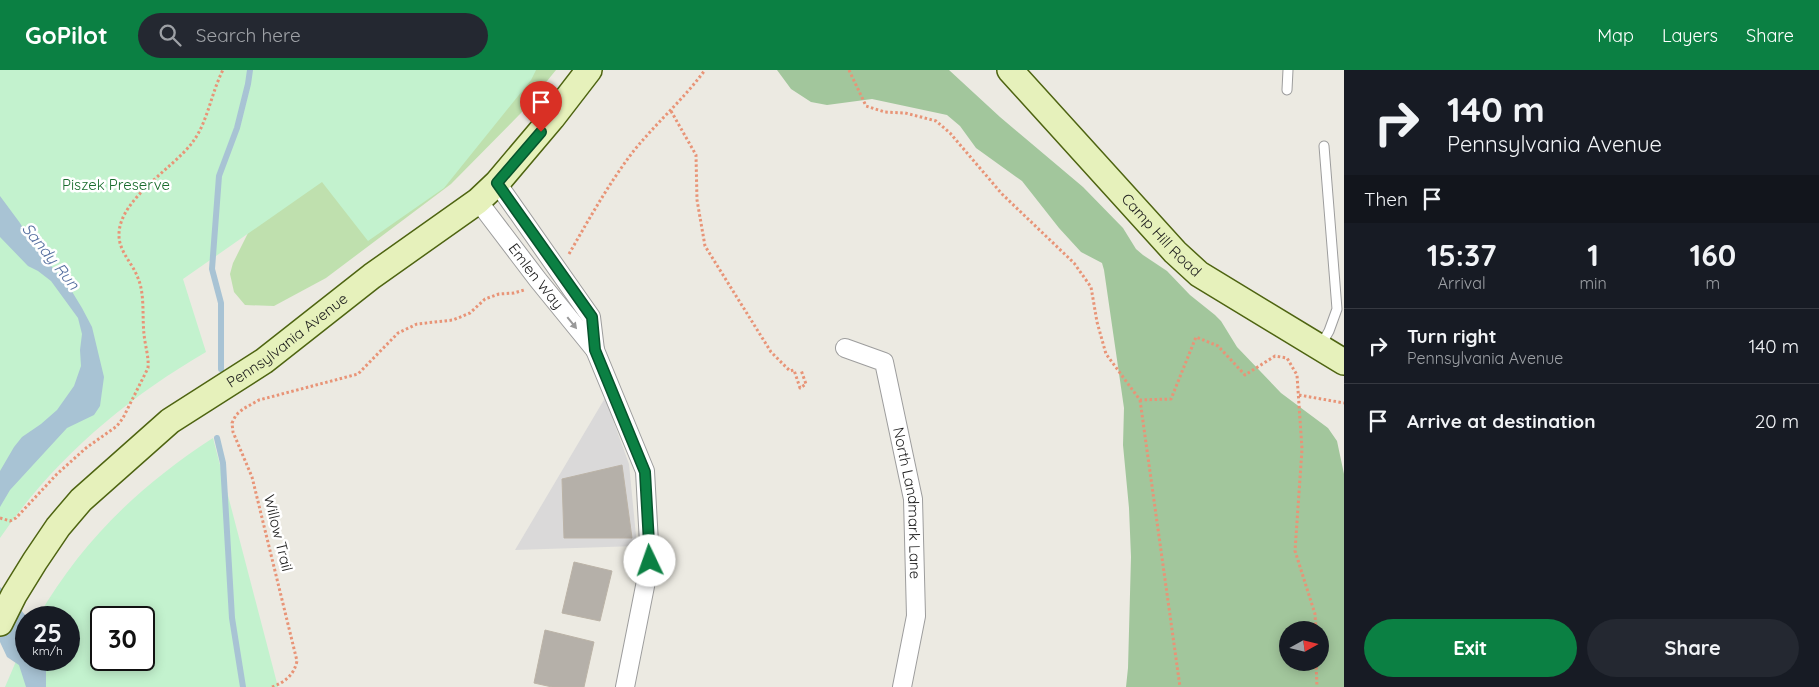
<!DOCTYPE html>
<html lang="en">
<head>
<meta charset="utf-8">
<style>
	:root { --surface:#171b24; --page:#242831; --text:#f1f3f6; --muted:#9ea1a6; --line:#363941; --accent:#0b8043 }
	body { margin:0; font-family:Quicksand,sans-serif; background:var(--page); color:var(--text); height:100vh; display:flex; flex-direction:column; font-size:19px; white-space:nowrap }
	* { box-sizing:border-box; margin:0 }
	p { font-size:16px; color:var(--muted) }
	.icon { flex:none; width:28px; height:28px; fill:none; stroke:currentColor; stroke-width:2; stroke-linecap:round; stroke-linejoin:round }
	.map { position:relative; flex:1; overflow:hidden }
	.panel { display:flex; flex-direction:column; background:var(--surface); width:475px }
	.panel>* { flex:none }
	.hud { background:#171b24; color:var(--text); overflow:hidden }
	.needle { width:32px; rotate:82deg }
	.controls { position:absolute; left:1279px; top:551px; display:grid; gap:10px }
	.controls a { display:grid; place-items:center; width:50px; height:50px; border-radius:50%; background:var(--surface); box-shadow:0 2px 12px #0003; font-size:25px }
	.speed { position:absolute; left:15px; top:536px; display:flex; gap:10px; font-size:25px; font-weight:700; text-align:center }
	.speed>* { display:grid; place-content:center; width:65px; height:65px; border-radius:50%; background:var(--surface); box-shadow:0 2px 12px #0003; line-height:1 }
	.speed small { font-size:12px; font-weight:400 }
	.speed .limit { border:2px solid #111; border-radius:8px; background:#fff; color:#111 }
	.pin { position:absolute; display:grid; place-items:center; width:42px; height:42px; color:#fff; margin:-51px -21px; border-radius:50% 50% 50% 0; rotate:-45deg; box-shadow:0 0 5px #0007 }
	.pin .icon { rotate:45deg }
	.me { position:absolute; width:55px; margin:-28px; rotate:357deg; stroke-linejoin:round; filter:drop-shadow(0 0 4px #0008) }
	.turn { display:flex; align-items:center; gap:18px; height:105px; padding:0 20px; font-size:22px }
	.turn .icon { width:65px; height:65px; stroke-width:2.5 }
	.turn b { display:block; font-size:35px; line-height:42px }
	.then { display:flex; align-items:center; height:48px; padding:0 20px; background:#0003; gap:10px; font-size:19px }
	.eta { display:flex; justify-content:space-evenly; align-items:center; height:85px; text-align:center }
	.eta b { font-size:30px; font-weight:700; line-height:35px }
	.button { display:flex; gap:10px; margin-top:auto; padding:10px 20px }
	.button a { flex:1; height:58px; border-radius:30px; background:var(--accent); color:#fff; font-size:20px; font-weight:700; line-height:58px; text-align:center }
	.button a+a { background:var(--page); color:var(--text) }
	ul { padding:0; list-style:none }
	li { display:flex; align-items:center; gap:15px; height:75px; padding:0 20px; border-top:1px solid var(--line) }
	li div { flex:1 }
	li b { display:block; font-size:19px }
	li em { font-style:normal }
	header { display:flex; align-items:center; gap:30px; box-sizing:border-box; height:70px; padding:0 25px; background:var(--accent); color:#fff }
	header strong { font-size:24px }
	nav { display:flex; gap:28px; margin-inline-start:auto; font-size:18px }
	.search { width:350px; height:45px; background:var(--page); display:flex; align-items:center; gap:12px; box-sizing:border-box; padding:0 18px; border-radius:28px; color:var(--muted); font-size:19px }
	main { display:flex; flex:1; min-height:0 }
	.map>svg:first-child { display:block }
	.residential { fill:#dad9d9 }
	.grass { fill:#bfe0ae }
	.forest { fill:#a2c69c; fill-rule:evenodd }
	.park { fill:#c3f2ce; fill-rule:evenodd }
	.water { fill:#a8c3d4 }
	.lines { fill:none; stroke-linecap:round; stroke-linejoin:round }
	.stream { stroke:#a8c3d4; stroke-width:6 }
	.building { fill:#b5b0a9; stroke:#bbb3a7 }
	.lane-casing { stroke:#9d9d9d; stroke-width:11 }
	.street-casing { stroke:#9d9d9d; stroke-width:20 }
	.secondary-casing { stroke:#4e6411; stroke-width:28 }
	.path { stroke:#e89477; stroke-width:3; stroke-dasharray:2.5 2.5; stroke-linecap:butt }
	.lane { stroke:#fff; stroke-width:9 }
	.street { stroke:#fff; stroke-width:18 }
	.secondary { stroke:#e6f1bb; stroke-width:25 }
	.oneway { fill:#999 }
	.route-casing { stroke:#07532c; stroke-width:12 }
	.route { stroke:#0b8043; stroke-width:9 }
	.labels { text-anchor:middle; stroke-width:5; stroke-linejoin:round; paint-order:stroke }
	.park-label { font-size:15px; fill:#186b2c; stroke:#fff }
	.street-label { font-size:15px; fill:#1c1c1c; stroke:#fff }
	.water-label { font-size:16px; font-style:italic; fill:#546e9f; stroke:#fff }
</style>
</head>
<body>
<header>
<strong>GoPilot</strong>
<div class="search"><svg class="icon" aria-label="search" viewBox="0 0 24 24"><circle cx="10" cy="10" r="6"/><path d="M15 15l6 6"/></svg>Search here</div>
<nav><a>Map</a><a>Layers</a><a>Share</a></nav>
</header>
<main>
<div class="map">
<svg width="1344" height="617" viewBox="0 0 1344 617">
	<rect width="100%" height="100%" fill="#eceae2"/>
	<path class="residential" d="M605,328L629,394L637,476L515,480Z"/>
	<path class="grass" d="M299,0H556L521,43L451,114L326,208L274,236L245,235L234,222L230,204L233,193L251,157Z"/>
	<path class="forest" d="M777,0H949L1000,47L1083,117L1123,158L1136,179L1143,185L1167,201L1190,225L1215,245L1221,251L1237,277L1281,323L1328,358L1337,371L1344,404V617H1126L1128,598L1131,487L1129,438L1123,375L1124,338L1104,200L1102,193L1081,182L1059,158L1022,111L976,78L960,56L947,45L872,29L827,35L811,32L791,19ZM1288,560H1320V592H1288Z"/>
	<path class="park" d="M0,0H536L531,10L444,118L368,171L322,112L183,209L206,282C124,330 55,388 0,468Z
		M213,368L278,617H5L20,582L26,590H69V548L38,547C82,471 139,416 213,368ZM101,548H144V590H101Z"/>
	<path class="water" d="M0,126L20,153L34,177L68,215L82,238L92,257L104,307L100,336L94,345L67,358L10,420L0,437V401L14,377L22,367L41,354L57,340L74,316L81,296L80,280L82,264L78,248L51,211L38,201L28,196L0,167Z
		M0,517L27,547L26,590H46V617H26L19,595L7,587L0,572Z"/>
	<g class="lines">
		<path class="stream" d="M221,299V233L212,199L219,106L237,58L248,14L250,0
			M217,368L223,393L232,548L243,617"/>
	</g>
	<path class="building" d="M622,395L632,468H564L562,409Z
		M574,492L612,501L600,551L562,543Z
		M545,560L594,572L584,617H552L534,613Z"/>
	<g class="lines">
		<defs>
			<path id="lane" d="M1287,20L1288,0
				M1321,275L1329,261L1337,239L1324,76"/>
			<g id="street">
				<path d="M497,113L591,247L595,280L645,401L650,491L625,617"/>
				<path id="s1" d="M478,131L538,210L595,280"/>
				<path id="s2" d="M845,278L884,292L913,429L916,546L902,617"/>
			</g>
			<g id="secondary">
				<path id="s3" d="M1010,0L1175,182L1199,204L1344,292"/>
				<path id="s4" d="M0,553L14,525L35,491L58,457L81,430L170,351L264,291L372,206L478,131L497,113L552,48L589,0"/>
			</g>
		</defs>
		<use href="#lane" class="lane-casing"/>
		<use href="#street" class="street-casing"/>
		<use href="#secondary" class="secondary-casing"/>
		<path class="path" d="M849,0L866,36L885,42L905,43L921,47L936,51L950,63L1002,124L1074,193L1091,217L1097,252L1106,284L1140,330L1171,329L1196,267L1218,276L1245,305L1275,286L1287,288L1297,305L1302,379L1295,481L1315,544L1316,560
			M671,41L696,85L697,130L705,176L771,282L790,301L794,300L800,318L806,314L801,300
			M569,184C589,149 608,115 632,83C655,54 683,30 705,0
			M1299,325L1344,333
			M1140,330L1180,617
			M0,448L10,451L16,448L57,404L86,378L117,356L123,348L148,298C149,286 145,276 144,264C142,246 145,225 138,208C132,192 118,181 119,163C121,128 172,99 192,73C208,52 211,23 223,0
			M1316,592L1317,617
			M272,617C285,612 294,605 297,591L252,407L233,362L232,353L236,345L243,339L259,330L358,304L398,263L417,254L453,250L470,243L485,229L499,224L514,223L524,220"/>
		<use href="#lane" class="lane"/>
		<use href="#street" class="street"/>
		<use href="#secondary" class="secondary"/>
	</g>
	<defs><path id="oneway-solid" d="M-6-.8H1V-3.2L6.5 0L1 3.2V.8H-6Z" transform="scale(1.25)"/></defs>
	<use class="oneway" href="#oneway-solid" transform="translate(572 253) rotate(51)"/>
	<g class="lines">
		<defs>
			<path id="route" d="M541,62L497,113L592,247L595,280L645,402L650,491"/>
		</defs>
		<use href="#route" class="route-casing"/>
		<use href="#route" class="route"/>
	</g>
	<g class="labels">
		<g class="park-label">
			<text x="116" y="120">Piszek Preserve</text>
		</g>
		<g class="street-label">
			<text dy="5" stroke="none"><textPath href="#s3" startOffset="224">Camp Hill Road</textPath></text>
			<text dy="5" stroke="none"><textPath href="#s1" startOffset="95">Emlen Way</textPath></text>
			<text dy="5" stroke="none"><textPath href="#s4" startOffset="409">Pennsylvania Avenue</textPath></text>
			<text dy="5" stroke="none"><textPath href="#s2" startOffset="185">North Landmark Lane</textPath></text>
			<text transform="translate(278 463) rotate(76)" y="5">Willow Trail</text>
		</g>
		<g class="water-label">
			<text transform="translate(51 186) rotate(51)" y="6">Sandy Run</text>
		</g>
	</g>
</svg>
<div class="controls">
<a><svg class="needle" viewBox="-14 -14 28 28"><path d="M0-13l5 13h-10z" fill="#e53935"/><path d="M0 13l5-13h-10z" fill="#9ea1a6"/></svg></a>
</div>
<div class="speed"><div>25<small>km/h</small></div><div class="limit">30</div></div>
<div class="pin" style="left:541px;top:62px;background:#d93025"><svg class="icon" aria-label="arrive" viewBox="0 0 24 24"><path d="M6 21V4h12l-3 4 3 4H6"/></svg></div>
<svg class="me" style="left:650px;top:491px" viewBox="-20 -20 40 40"><circle r="19" fill="#fff"/><path d="M0-13L10 11 0 6-10 11z" fill="#0b8043"/></svg>
</div>
<section class="panel">
<div class="hud">
<div class="turn"><svg class="icon" aria-label="right" viewBox="0 0 24 24"><path d="M7 20v-9h11M14 6l5 5-5 5"/></svg><div><b>140 m</b>Pennsylvania Avenue</div></div>
<div class="then">Then<svg class="icon" aria-label="arrive" viewBox="0 0 24 24"><path d="M6 21V4h12l-3 4 3 4H6"/></svg></div>
</div>
<div class="eta">
<div><b>15:37</b><p>Arrival</p></div>
<div><b>1</b><p>min</p></div>
<div><b>160</b><p>m</p></div>
</div>
<ul>
<li><svg class="icon" aria-label="right" viewBox="0 0 24 24"><path d="M7 20v-9h11M14 6l5 5-5 5"/></svg><div><b>Turn right</b><p>Pennsylvania Avenue</p></div><em>140 m</em></li>
<li><svg class="icon" aria-label="arrive" viewBox="0 0 24 24"><path d="M6 21V4h12l-3 4 3 4H6"/></svg><div><b>Arrive at destination</b></div><em>20 m</em></li>
</ul>
<div class="button"><a>Exit</a><a>Share</a></div>
</section>
</main>
</body>
</html>
